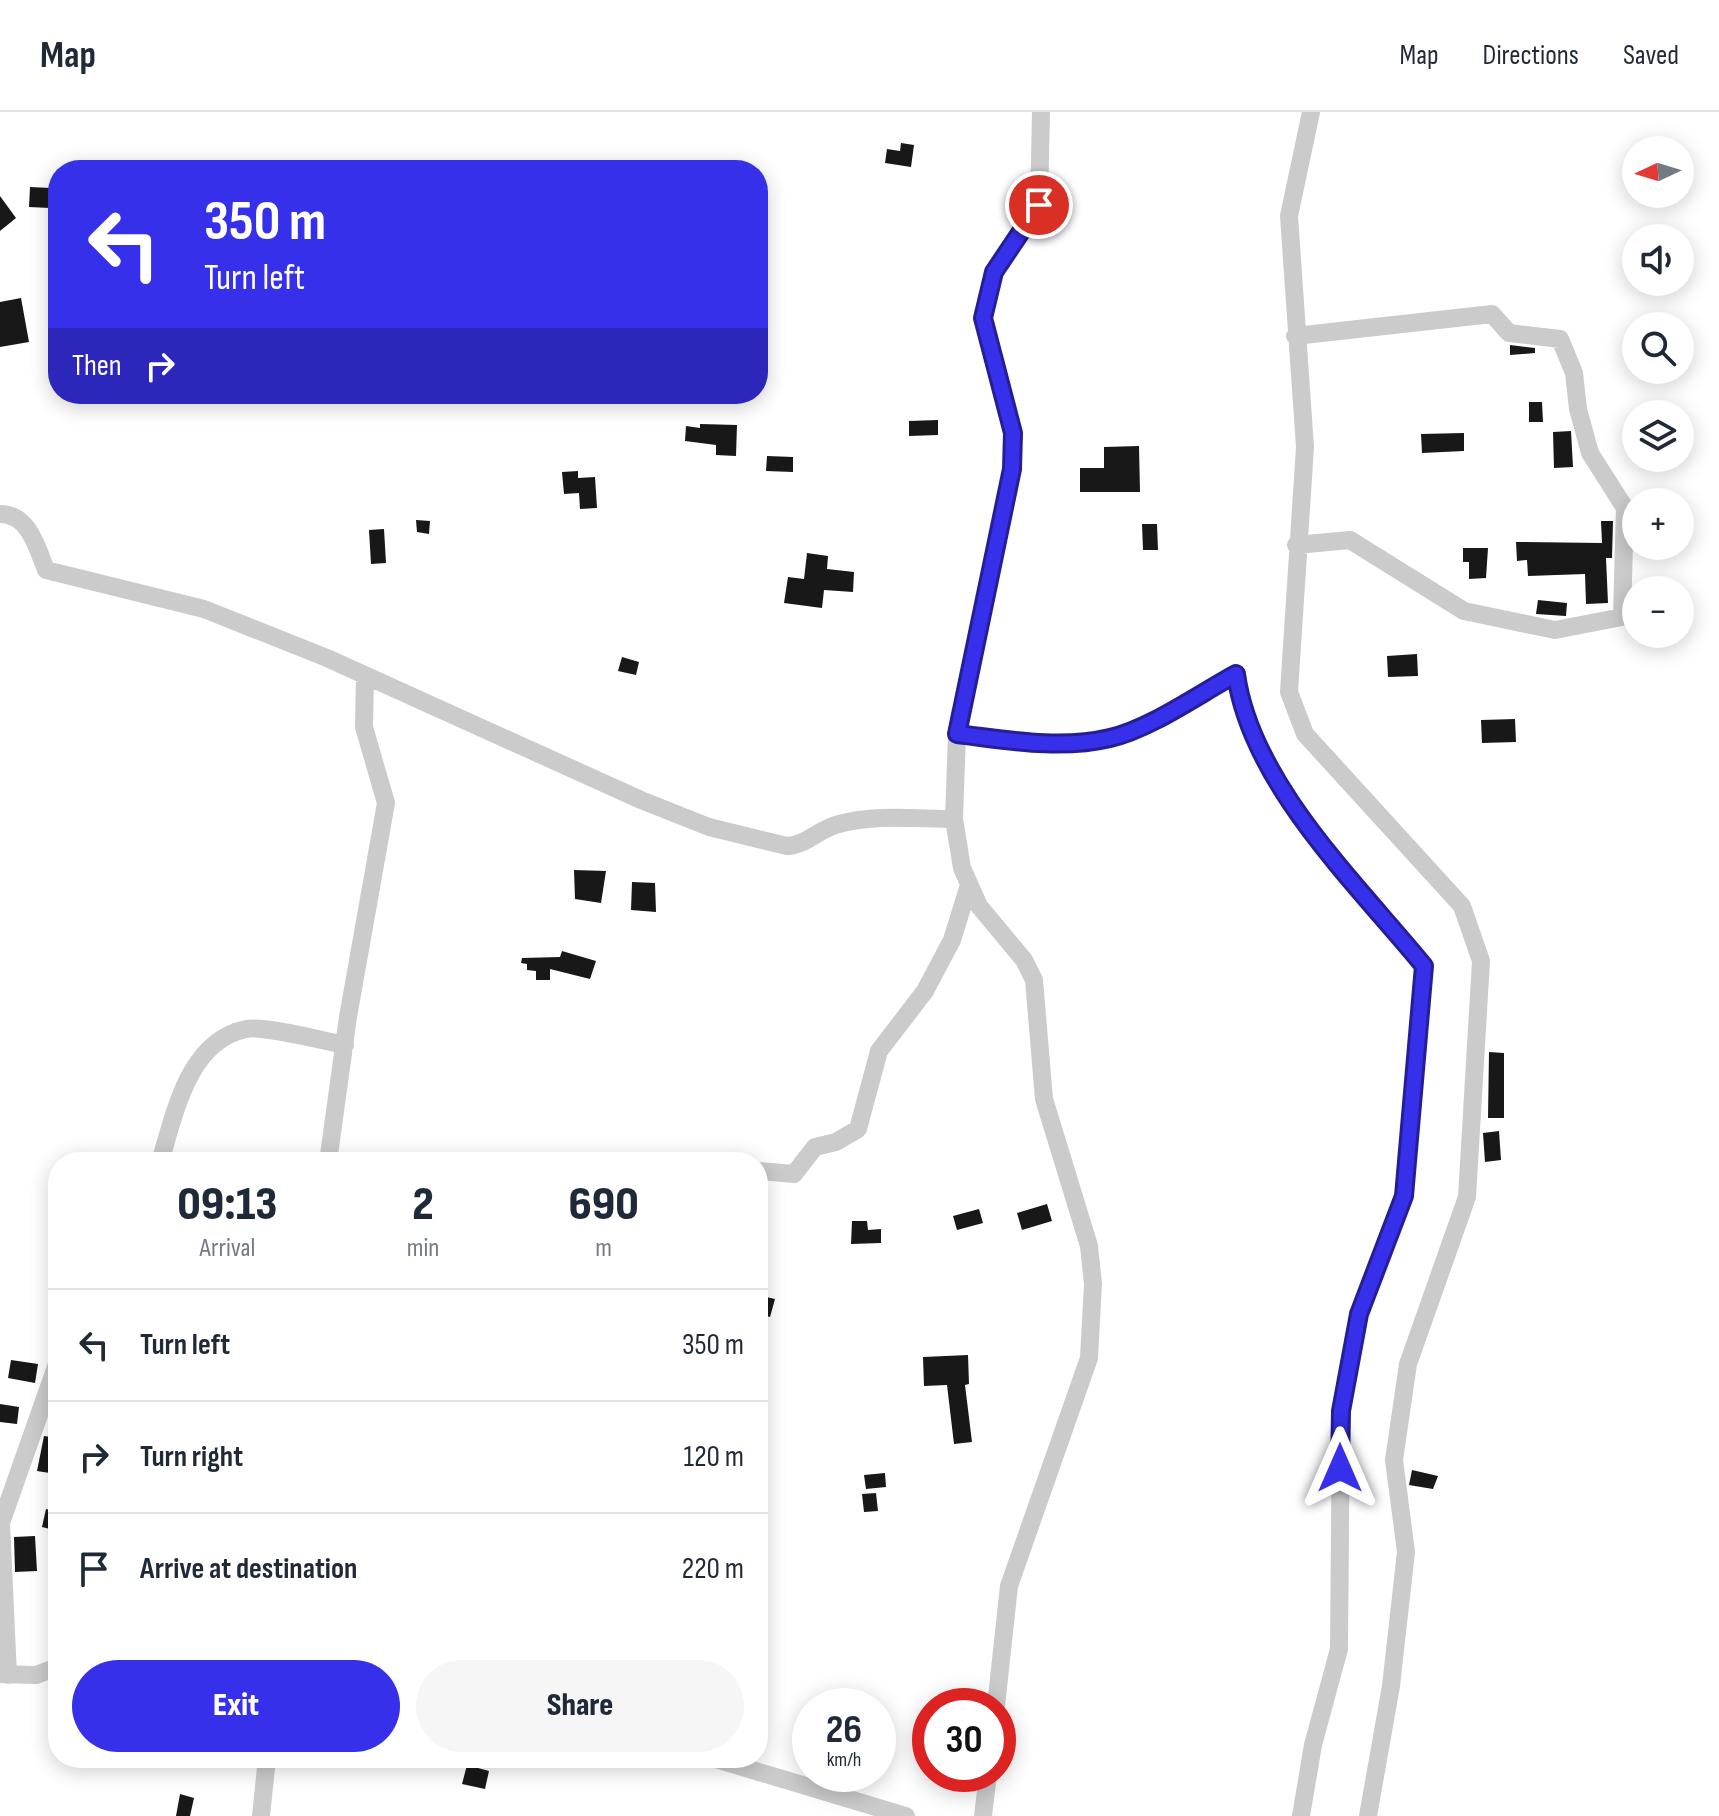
<!DOCTYPE html>
<html lang="en">
<head>
<meta charset="utf-8">
<style>
	:root { --surface:#fff; --page:#f6f6f7; --text:#1f2937; --muted:#747a83; --line:#e0e1e3; --accent:#3730ea }
	body { margin:0; font-family:"Sofia Sans Condensed",sans-serif; background:var(--page); color:var(--text); height:100vh; display:flex; flex-direction:column; font-size:30px; white-space:nowrap }
	* { box-sizing:border-box; margin:0 }
	p { font-size:26px; color:var(--muted) }
	.icon { flex:none; width:44px; height:44px; fill:none; stroke:currentColor; stroke-width:2; stroke-linecap:round; stroke-linejoin:round }
	.map { position:relative; flex:1; overflow:hidden }
	.panel { position:absolute; left:48px; top:1040px; width:720px; height:616px; display:flex; flex-direction:column; background:var(--surface); border-radius:32px; box-shadow:0 4px 20px #0003 }
	.panel>* { flex:none }
	.hud { position:absolute; left:48px; top:48px; width:720px; height:244px; border-radius:32px; box-shadow:0 4px 20px #0003; background:#3730ea; color:#fff; overflow:hidden }
	.needle { width:52px; rotate:266deg }
	.buttons { position:absolute; left:1622px; top:24px; display:grid; gap:16px }
	.buttons a { display:grid; place-items:center; width:72px; height:72px; border-radius:50%; background:var(--surface); box-shadow:0 4px 20px #0003; font-size:40px }
	.speed { position:absolute; left:792px; top:1576px; display:flex; gap:16px; font-size:40px; font-weight:700; text-align:center }
	.speed>* { display:grid; place-content:center; width:104px; height:104px; border-radius:50%; background:var(--surface); box-shadow:0 4px 20px #0003; line-height:1 }
	.speed small { font-size:20px; font-weight:400 }
	.speed .limit { border:12px solid #d22; background:#fff; color:#111 }
	.pin { position:absolute; display:grid; place-items:center; width:68px; height:68px; color:#fff; margin:-34px; border:4px solid #fff; border-radius:50%; box-shadow:0 2px 8px #0007 }
	.me { position:absolute; width:88px; margin:-44px; rotate:0deg; stroke-linejoin:round; filter:drop-shadow(0 0 6px #0008) }
	.turn { display:flex; align-items:center; gap:28px; height:168px; padding:0 24px; font-size:36px }
	.turn .icon { width:104px; height:104px; stroke-width:2.5 }
	.turn b { display:block; font-size:56px; line-height:68px }
	.then { display:flex; align-items:center; height:76px; padding:0 24px; background:#0003; gap:16px; font-size:30px }
	.eta { display:flex; justify-content:space-evenly; align-items:center; height:136px; text-align:center }
	.eta b { font-size:48px; font-weight:800; line-height:56px }
	.cta { display:flex; gap:16px; margin-top:auto; padding:16px 24px }
	.cta a { flex:1; height:92px; border-radius:48px; background:var(--accent); color:#fff; font-size:32px; font-weight:800; line-height:92px; text-align:center }
	.cta a+a { background:var(--page); color:var(--text) }
	ul { padding:0; list-style:none }
	li { display:flex; align-items:center; gap:24px; height:112px; padding:0 24px; border-top:2px solid var(--line) }
	li div { flex:1 }
	li b { display:block; font-size:30px }
	li em { font-style:normal }
	header { display:flex; align-items:center; gap:48px; box-sizing:border-box; height:112px; padding:0 40px; background:var(--surface); border-bottom:2px solid var(--line) }
	header strong { font-size:38px }
	nav { display:flex; gap:44px; margin-inline-start:auto; font-size:28px }
	.map>svg:first-child { display:block }
	.building { fill:#181818 }
	.lines { fill:none; stroke-linecap:round; stroke-linejoin:round }
	.minor { stroke:#cbcbcb; stroke-width:18 }
	.route-casing { stroke:#241f98; stroke-width:20 }
	.route { stroke:#3730ea; stroke-width:14 }
</style>
</head>
<body>
<header>
<strong>Map</strong>
<nav><a>Map</a><a>Directions</a><a>Saved</a></nav>
</header>
<div class="map">
<svg width="1719" height="1704" viewBox="0 0 1719 1704">
	<rect width="100%" height="100%" fill="#fff"/>
	<path class="building" d="M901,31L914,33L911,55L885,51L887,37L900,39Z
		M30,75L51,76L50,96L29,95Z
		M0,84L16,106L0,119Z
		M21,186L29,230L0,235V190Z
		M1510,233L1535,236V241L1510,243Z
		M1529,290H1542L1543,310H1529Z
		M938,308V323L909,324V309Z
		M700,312L737,313L736,344L716,343V333L685,329L686,314L700,316Z
		M1571,319L1573,355L1554,356L1553,320Z
		M1464,321V339L1422,341L1421,322Z
		M1139,334L1140,380H1080V356H1104V335Z
		M767,344L793,345V360L766,359Z
		M578,359V366L595,365L597,396L580,397L579,381L564,382L562,360Z
		M416,408L430,409L429,422L417,420Z
		M1601,409H1613L1612,446H1606L1608,491L1586,492L1585,462L1528,464L1527,448L1517,449L1516,430L1602,431Z
		M1142,412H1157L1158,438H1143Z
		M384,417L386,451L371,452L369,418Z
		M1463,436H1488L1486,466L1469,467V450H1463Z
		M807,441L828,444L827,457L854,460L853,480L824,478L822,496L784,491L788,465L804,467Z
		M1538,488L1567,491L1566,504L1536,502Z
		M1417,542L1418,564L1388,565L1387,544Z
		M622,545L639,550L636,563L618,559Z
		M1515,607L1516,630L1482,631L1481,608Z
		M574,758L606,759L601,791L575,787Z
		M632,770L655,771L656,800L631,798Z
		M562,839L596,849L590,867L550,857V868H536V859L527,858V852L521,851L522,846L560,845Z
		M1489,940L1504,941V1006H1488Z
		M1499,1019L1501,1048L1485,1050L1483,1021Z
		M1047,1092L1052,1109L1022,1118L1017,1101Z
		M979,1097L983,1111L957,1118L953,1104Z
		M852,1109H867L868,1118L881,1117V1131L851,1132Z
		M758,1183L775,1187L770,1205L758,1202Z
		M968,1243L969,1272L965,1273L972,1330L954,1332L947,1273L924,1274L923,1245Z
		M11,1248L38,1252L35,1271L8,1266Z
		M0,1292L19,1295L17,1312L0,1310Z
		M44,1324L58,1326L56,1362L37,1359Z
		M1412,1358L1438,1364L1433,1377L1409,1373Z
		M885,1361L886,1375L866,1377L864,1363Z
		M876,1381L878,1399L864,1400L862,1382Z
		M46,1397L58,1400V1419L42,1415Z
		M35,1424L37,1459L15,1460L14,1425Z
		M467,1653L489,1659L485,1677L462,1672Z
		M180,1682L194,1686L190,1704H176Z"/>
	<g class="lines">
		<path class="minor" d="M1311,0L1289,104L1305,335L1289,580L1305,622L1462,794L1481,849L1467,1085L1408,1252L1394,1348L1406,1440L1391,1574L1368,1704
			M1295,224L1492,202L1509,221L1560,227L1574,261L1578,297L1590,341L1625,396L1622,505L1555,518L1464,499L1350,428L1296,433
			M0,402C29,402 37,435 46,458L204,497L327,546L641,688L709,715L787,734C807,733 820,716 839,712C876,702 916,707 954,707L962,756L979,794L1024,848L1034,868L1044,987L1089,1134L1093,1172L1089,1246L1009,1474L996,1594
			M957,622C1007,628 1060,637 1110,626C1150,617 1199,582 1236,562C1251,672 1356,771 1424,854L1404,1084L1359,1202L1341,1299L1339,1537L1313,1633L1301,1704
			M954,707L957,622L1012,357L1013,321L983,206L994,160L1039,93L1041,0
			M160,1050C175,1001 188,929 246,917C263,913 324,929 345,933
			M328,1050L348,905L386,691L364,615L365,563
			M758,1059L794,1062L815,1035L836,1030L858,1017L879,939L925,879L952,828L969,773
			M0,1562L36,1563L58,1555
			M8,1563L1,1411L58,1249
			M712,1646L906,1704
			M261,1704L267,1646
			M983,1704L988,1662"/>
	</g>
	<g class="lines">
		<defs>
			<path id="route" d="M1039,93L994,160L983,206L1013,321L1012,357L957,622C1007,628 1060,638 1110,626C1150,617 1199,582 1236,562C1251,671 1356,771 1424,854L1404,1084L1359,1202L1341,1299L1340,1356"/>
		</defs>
		<use href="#route" class="route-casing"/>
		<use href="#route" class="route"/>
	</g>
</svg>
<div class="buttons">
<a><svg class="needle" viewBox="-14 -14 28 28"><path d="M0-13l5 13h-10z" fill="#e53935"/><path d="M0 13l5-13h-10z" fill="#747a83"/></svg></a>
<a><svg class="icon" aria-label="sound" viewBox="0 0 24 24"><path d="M4 9h4l5-4v14l-5-4H4zM17 9q2 3 0 6"/></svg></a>
<a><svg class="icon" aria-label="search" viewBox="0 0 24 24"><circle cx="10" cy="10" r="6"/><path d="M15 15l6 6"/></svg></a>
<a><svg class="icon" aria-label="layers" viewBox="0 0 24 24"><path d="M12 4l9 5-9 5-9-5zM3 14l9 5 9-5"/></svg></a>
<a>+</a>
<a>−</a>
</div>
<div class="speed"><div>26<small>km/h</small></div><div class="limit">30</div></div>
<div class="pin" style="left:1039px;top:93px;background:#d93025"><svg class="icon" aria-label="arrive" viewBox="0 0 24 24"><path d="M6 21V4h12l-3 4 3 4H6"/></svg></div>
<svg class="me" style="left:1340px;top:1356px" viewBox="-20 -20 40 40"><path d="M0-17L14 15 0 8-14 15z" fill="#3730ea" stroke="#fff" stroke-width="4"/></svg>
<div class="hud">
<div class="turn"><svg class="icon" aria-label="left" viewBox="0 0 24 24"><path d="M17 20v-9H6M10 6l-5 5 5 5"/></svg><div><b>350 m</b>Turn left</div></div>
<div class="then">Then<svg class="icon" aria-label="right" viewBox="0 0 24 24"><path d="M7 20v-9h11M14 6l5 5-5 5"/></svg></div>
</div>
<section class="panel">
<div class="eta">
<div><b>09:13</b><p>Arrival</p></div>
<div><b>2</b><p>min</p></div>
<div><b>690</b><p>m</p></div>
</div>
<ul>
<li><svg class="icon" aria-label="left" viewBox="0 0 24 24"><path d="M17 20v-9H6M10 6l-5 5 5 5"/></svg><div><b>Turn left</b></div><em>350 m</em></li>
<li><svg class="icon" aria-label="right" viewBox="0 0 24 24"><path d="M7 20v-9h11M14 6l5 5-5 5"/></svg><div><b>Turn right</b></div><em>120 m</em></li>
<li><svg class="icon" aria-label="arrive" viewBox="0 0 24 24"><path d="M6 21V4h12l-3 4 3 4H6"/></svg><div><b>Arrive at destination</b></div><em>220 m</em></li>
</ul>
<div class="cta"><a>Exit</a><a>Share</a></div>
</section>
</div>
</body>
</html>
